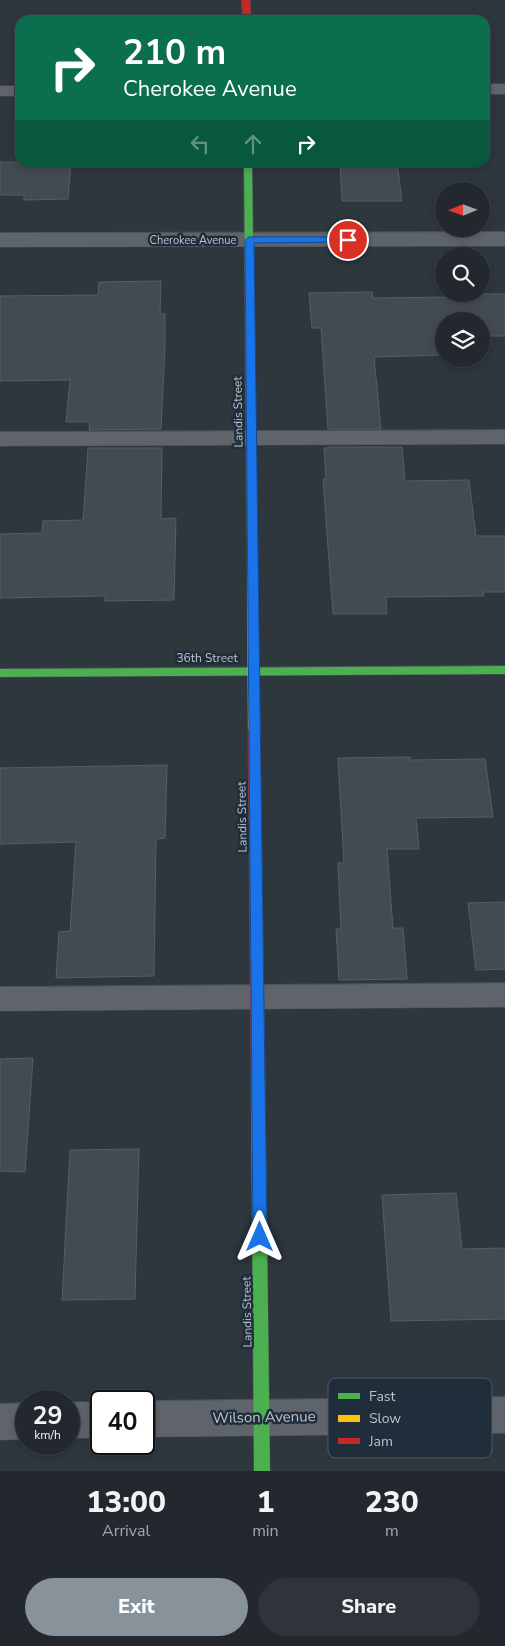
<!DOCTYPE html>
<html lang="en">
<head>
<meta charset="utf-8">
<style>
	:root { --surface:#22282e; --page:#2e343a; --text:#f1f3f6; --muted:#a2a6aa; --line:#3f444a; --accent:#88929b }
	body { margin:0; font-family:"Nunito Sans",sans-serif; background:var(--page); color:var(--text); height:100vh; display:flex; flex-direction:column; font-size:19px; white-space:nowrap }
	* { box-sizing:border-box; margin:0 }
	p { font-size:16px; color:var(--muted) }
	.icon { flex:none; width:28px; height:28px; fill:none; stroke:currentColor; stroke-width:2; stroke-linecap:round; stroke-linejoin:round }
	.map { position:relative; height:1471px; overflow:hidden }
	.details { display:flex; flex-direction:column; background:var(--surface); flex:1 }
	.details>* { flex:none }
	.banner { position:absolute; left:15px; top:15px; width:475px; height:152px; border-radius:15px; box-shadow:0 2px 8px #0003,0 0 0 1px var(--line); background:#0b6e4f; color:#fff; overflow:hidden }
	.needle { width:32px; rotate:269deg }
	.tools { position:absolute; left:435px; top:182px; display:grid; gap:10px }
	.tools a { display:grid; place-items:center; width:55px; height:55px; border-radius:50%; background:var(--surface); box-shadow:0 2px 8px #0003,0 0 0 1px var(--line); font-size:25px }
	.speed { position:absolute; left:15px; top:1390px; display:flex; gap:10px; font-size:25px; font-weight:700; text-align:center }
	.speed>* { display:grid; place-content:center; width:65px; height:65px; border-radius:50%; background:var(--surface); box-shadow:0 2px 8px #0003,0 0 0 1px var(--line); line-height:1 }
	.speed small { font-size:12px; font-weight:400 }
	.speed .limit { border:2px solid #111; border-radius:8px; background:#fff; color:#111 }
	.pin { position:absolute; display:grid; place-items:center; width:42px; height:42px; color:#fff; margin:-21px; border:2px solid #fff; border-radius:50%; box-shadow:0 1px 5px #0007 }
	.me { position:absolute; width:55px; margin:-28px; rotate:0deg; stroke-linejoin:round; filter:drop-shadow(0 0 4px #0008) }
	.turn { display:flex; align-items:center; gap:18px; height:105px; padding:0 25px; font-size:22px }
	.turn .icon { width:65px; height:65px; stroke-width:2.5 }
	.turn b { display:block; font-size:35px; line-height:42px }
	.lanes { display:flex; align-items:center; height:48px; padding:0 25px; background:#0003; justify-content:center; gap:25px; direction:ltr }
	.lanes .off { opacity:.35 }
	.eta { display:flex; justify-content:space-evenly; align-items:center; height:85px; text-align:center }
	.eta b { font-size:30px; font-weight:800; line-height:35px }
	.action { display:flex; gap:10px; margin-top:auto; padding:10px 25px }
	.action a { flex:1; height:58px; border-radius:30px; background:var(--accent); color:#fff; font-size:20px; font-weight:800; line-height:58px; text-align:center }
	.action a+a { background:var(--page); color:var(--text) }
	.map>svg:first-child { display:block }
	.building { fill:#434a52; stroke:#565e65 }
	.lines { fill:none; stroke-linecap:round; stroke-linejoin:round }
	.lane-casing { stroke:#4c535a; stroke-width:1 }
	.street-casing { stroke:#4c535a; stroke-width:1 }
	.fast-casing { stroke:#4c535a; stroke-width:1 }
	.slow-casing { stroke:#4c535a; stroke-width:1 }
	.jam-casing { stroke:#4c535a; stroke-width:1 }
	.lane { fill:#5f646b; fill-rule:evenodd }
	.street { fill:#5f646b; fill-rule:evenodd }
	.fast { fill:#4caf50; fill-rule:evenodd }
	.slow { fill:#ffc107; fill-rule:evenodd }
	.jam { fill:#c62828; fill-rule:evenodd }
	.route { fill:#1a73e8; stroke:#114b97 }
	.labels { text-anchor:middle; stroke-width:5; stroke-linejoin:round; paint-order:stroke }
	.far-street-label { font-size:11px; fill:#b9c3cd; stroke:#202d3a }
	.street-label { font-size:12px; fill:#b9c3cd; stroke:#202d3a }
	.near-street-label { font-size:15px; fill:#b9c3cd; stroke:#202d3a }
	.key { fill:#202d3a; stroke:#4e5a66; stroke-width:1 }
	.key-label { font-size:14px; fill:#b9c3cd }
</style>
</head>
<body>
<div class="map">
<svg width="505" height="1471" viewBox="0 0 505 1471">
	<rect width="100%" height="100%" fill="#2e363e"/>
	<path class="building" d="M0,162H71L68,199L24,200V195H0Z
		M340,162H397L402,201H342Z
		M161,281L160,314H165V347L161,429L89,430L90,422H66L70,380L0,381V296L98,295L99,282Z
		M372,292L373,298L453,297V294H505V336H481V321H444V355L374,357L381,429H328L321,328H312L309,293Z
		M329,447H402L405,481L469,480L476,536H505V592H483L484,596L386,597L387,614H333L323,479H326L324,448H329Z
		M88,448H162L161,519L176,518L174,600L105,601V596L0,598V534L42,533L43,521L83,520Z
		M410,757V760L485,759L493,817L416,818L419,849H387L393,928H403L407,979L339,980L336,929H341L338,863H344L338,758Z
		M167,765L165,838L156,839L154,976L56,978L59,932L70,931L76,842L0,844V768Z
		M505,902V969L476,970L468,903Z
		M33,1058L25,1172L0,1171V1059Z
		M139,1149L135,1299L62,1300L70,1150Z
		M456,1193L462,1249L505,1248V1319L391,1321L382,1195Z"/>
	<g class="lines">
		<defs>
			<path id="lane" d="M485,84H505V94H485Z
				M0,86H20V96H0Z
				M505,430V444L0,446V432Z
				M505,983V1007L0,1011V987Z"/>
			<path id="street" d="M505,232V246L0,247V233Z
				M505,1397V1433L144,1437V1401Z
				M69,1402H101V1438H69Z
				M26,1403V1439L0,1440V1404Z"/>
			<path id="fast" d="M244,162H252L257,535L252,539L247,535Z
				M505,666V674L0,677V669Z
				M258,1070L263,1072L265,1076L270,1471H254L251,1076L253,1072Z"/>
			<path id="slow" d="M252,531L257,535L260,730L258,733H250L248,730L247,535Z"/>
			<path id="jam" d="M242,0H250L251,20H243Z
				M254,725L258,727L260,730L265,1076L263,1080L258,1082L253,1080L251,1076L248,730L250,727Z"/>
		</defs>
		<use href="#lane" class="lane-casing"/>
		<use href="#street" class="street-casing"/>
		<use href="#fast" class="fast-casing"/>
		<use href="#slow" class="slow-casing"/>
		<use href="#jam" class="jam-casing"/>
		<use href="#lane" class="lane"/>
		<use href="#street" class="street"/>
		<use href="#fast" class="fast"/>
		<use href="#slow" class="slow"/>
		<use href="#jam" class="jam"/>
	</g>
	<path class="route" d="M249,237H348L352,240L348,242L254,243L267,1237L265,1242L260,1244L255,1242L253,1237L245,240Z"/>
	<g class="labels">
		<g class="far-street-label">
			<text x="193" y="244">Cherokee Avenue</text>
		</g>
		<g class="street-label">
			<text transform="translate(238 412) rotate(-91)" y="4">Landis Street</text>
			<text x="207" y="662">36th Street</text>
			<text transform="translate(242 817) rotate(-91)" y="4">Landis Street</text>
			<text transform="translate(247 1312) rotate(-91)" y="4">Landis Street</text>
		</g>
		<g class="near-street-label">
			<text transform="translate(264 1417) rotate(-1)" y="5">Wilson Avenue</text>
		</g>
	</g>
	<rect x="328" y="1378" width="164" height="80" rx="8" class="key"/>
	<rect x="338" y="1393" width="22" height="6" fill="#4caf50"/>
	<rect x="338" y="1415" width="22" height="7" fill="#ffc107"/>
	<rect x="338" y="1438" width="22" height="6" fill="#c62828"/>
	<g class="key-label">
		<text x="369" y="1401">Fast</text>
		<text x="369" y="1423">Slow</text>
		<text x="369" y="1446">Jam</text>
	</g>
</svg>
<div class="tools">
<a><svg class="needle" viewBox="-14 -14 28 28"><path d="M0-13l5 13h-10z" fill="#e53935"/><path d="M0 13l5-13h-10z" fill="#a2a6aa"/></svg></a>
<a><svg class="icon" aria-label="search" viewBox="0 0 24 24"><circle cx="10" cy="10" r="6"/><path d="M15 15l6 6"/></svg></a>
<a><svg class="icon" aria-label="layers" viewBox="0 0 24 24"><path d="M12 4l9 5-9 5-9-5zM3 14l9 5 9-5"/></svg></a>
</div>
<div class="speed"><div>29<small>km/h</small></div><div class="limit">40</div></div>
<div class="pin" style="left:348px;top:240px;background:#d93025"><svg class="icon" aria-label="arrive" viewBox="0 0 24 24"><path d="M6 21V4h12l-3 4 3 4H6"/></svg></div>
<svg class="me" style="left:260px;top:1237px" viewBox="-20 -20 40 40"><path d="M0-17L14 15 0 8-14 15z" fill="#1a73e8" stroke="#fff" stroke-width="4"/></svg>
<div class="banner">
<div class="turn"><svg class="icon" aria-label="right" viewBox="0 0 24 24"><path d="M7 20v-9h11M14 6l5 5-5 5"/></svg><div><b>210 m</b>Cherokee Avenue</div></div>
<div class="lanes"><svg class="icon off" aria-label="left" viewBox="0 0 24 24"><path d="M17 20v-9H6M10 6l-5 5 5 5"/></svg><svg class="icon off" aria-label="ahead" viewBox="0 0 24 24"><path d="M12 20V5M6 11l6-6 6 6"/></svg><svg class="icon" aria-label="right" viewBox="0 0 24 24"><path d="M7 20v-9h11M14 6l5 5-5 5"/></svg></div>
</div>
</div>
<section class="details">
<div class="eta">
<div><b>13:00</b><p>Arrival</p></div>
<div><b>1</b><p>min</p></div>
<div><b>230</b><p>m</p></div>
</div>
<div class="action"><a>Exit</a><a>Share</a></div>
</section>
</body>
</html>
